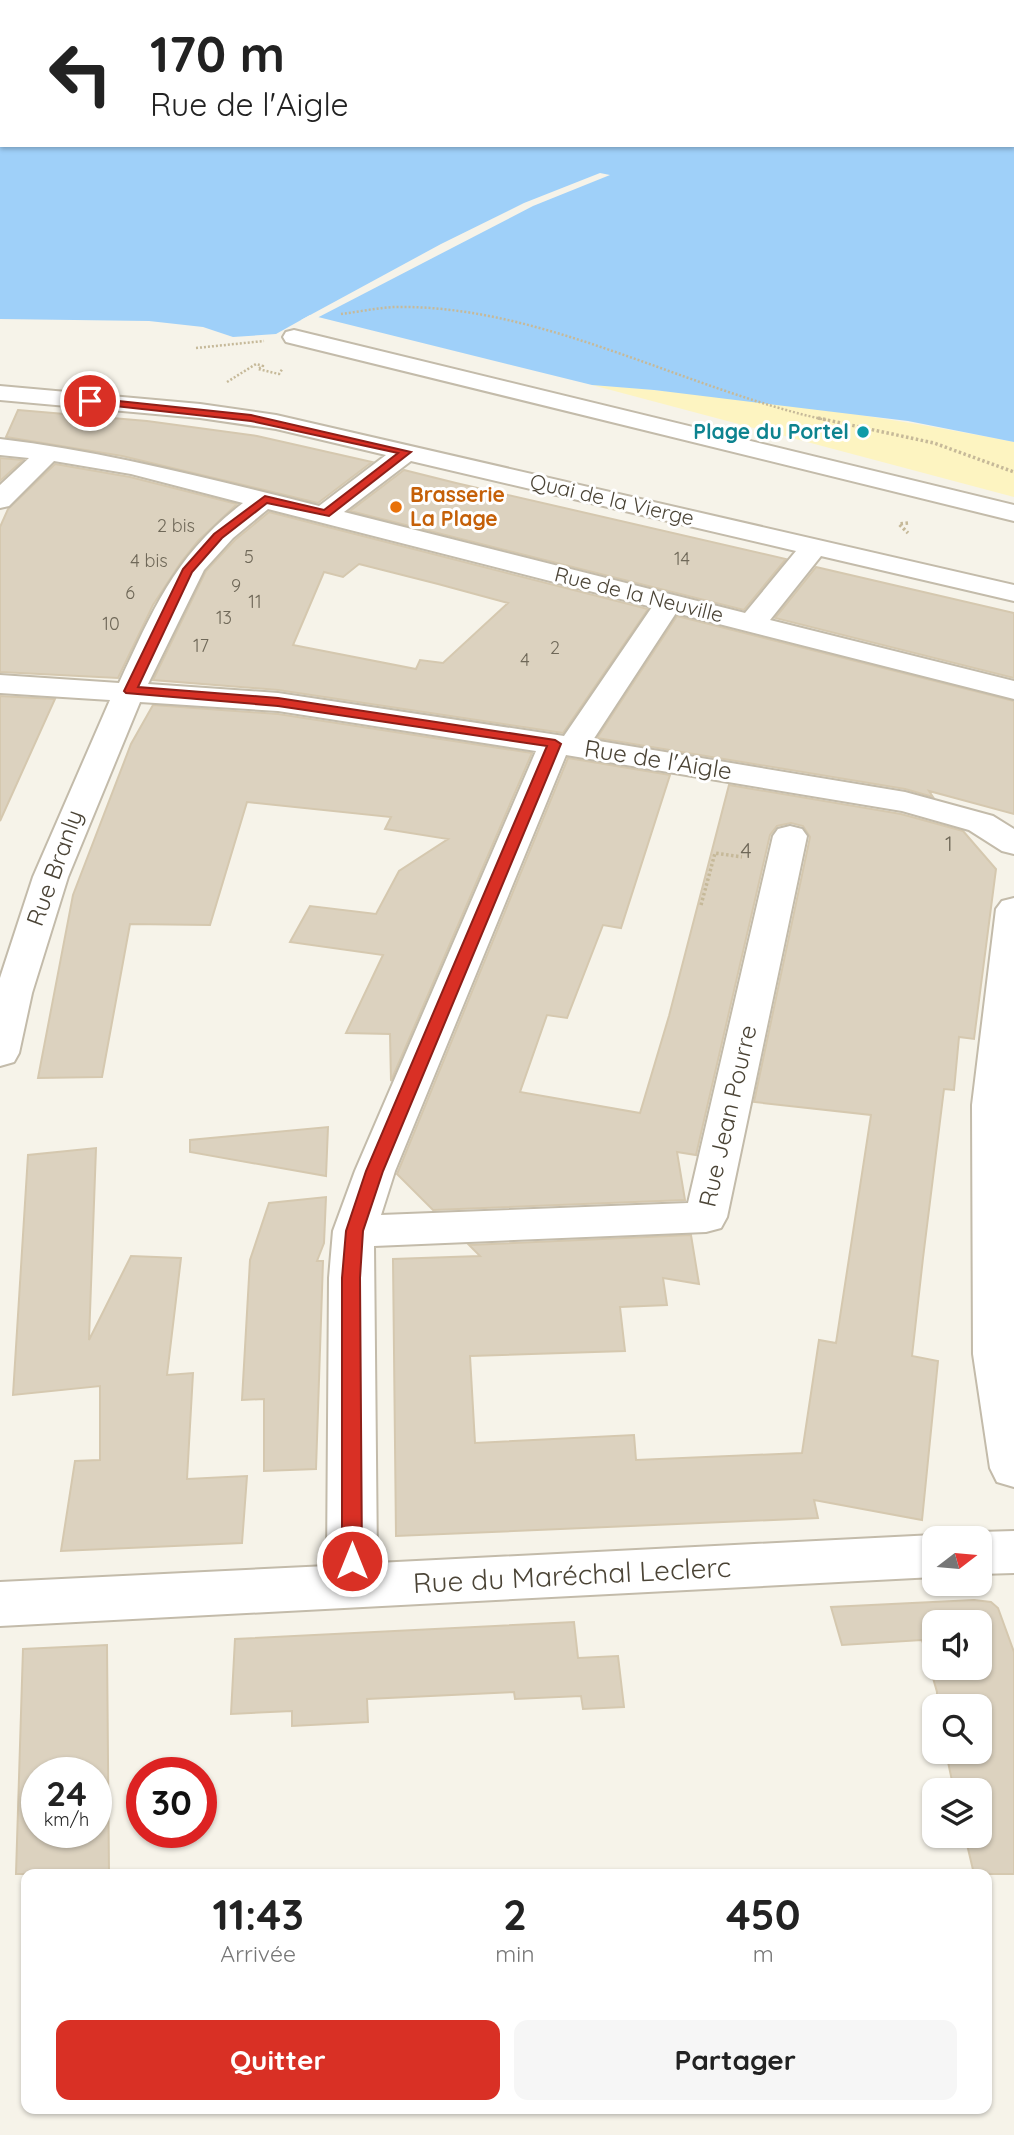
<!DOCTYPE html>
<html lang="fr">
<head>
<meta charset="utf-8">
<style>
	:root { --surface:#fff; --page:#f6f6f6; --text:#222; --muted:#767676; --accent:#d93025 }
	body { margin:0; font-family:Quicksand,sans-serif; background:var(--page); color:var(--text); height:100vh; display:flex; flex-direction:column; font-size:26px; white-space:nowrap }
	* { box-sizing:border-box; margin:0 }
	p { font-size:23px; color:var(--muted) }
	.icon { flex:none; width:38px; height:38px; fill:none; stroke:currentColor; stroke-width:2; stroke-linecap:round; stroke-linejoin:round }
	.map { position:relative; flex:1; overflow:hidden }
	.panel { position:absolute; left:21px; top:1869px; width:971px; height:245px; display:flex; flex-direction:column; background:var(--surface); border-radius:14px; box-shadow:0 2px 5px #0004 }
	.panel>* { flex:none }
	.guide { position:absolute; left:0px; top:0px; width:1015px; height:147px; box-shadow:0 2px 5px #0004; background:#fff; color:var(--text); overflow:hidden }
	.needle { width:46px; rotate:74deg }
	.buttons { position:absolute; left:922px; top:1526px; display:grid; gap:14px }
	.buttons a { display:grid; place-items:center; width:70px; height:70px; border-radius:14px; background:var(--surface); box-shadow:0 2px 5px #0004; font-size:35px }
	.speed { position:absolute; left:21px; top:1757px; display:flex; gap:14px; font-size:35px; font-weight:700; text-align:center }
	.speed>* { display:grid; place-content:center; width:91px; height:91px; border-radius:50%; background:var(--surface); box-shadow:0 2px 5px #0004; line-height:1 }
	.speed small { font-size:18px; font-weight:400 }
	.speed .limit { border:10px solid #d22; background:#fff; color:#111 }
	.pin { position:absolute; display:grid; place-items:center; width:60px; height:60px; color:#fff; margin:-30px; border:4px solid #fff; border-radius:50%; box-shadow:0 2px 7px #0007 }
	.me { position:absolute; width:77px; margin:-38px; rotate:0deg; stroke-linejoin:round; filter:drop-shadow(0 0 5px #0008) }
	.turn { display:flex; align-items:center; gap:24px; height:147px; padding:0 35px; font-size:32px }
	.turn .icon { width:91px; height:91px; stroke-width:2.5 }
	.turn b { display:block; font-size:49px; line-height:60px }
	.eta { display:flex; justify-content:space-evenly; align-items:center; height:119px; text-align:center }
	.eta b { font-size:42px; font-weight:700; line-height:49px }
	.primary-button { display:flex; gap:14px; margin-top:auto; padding:14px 35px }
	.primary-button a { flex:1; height:80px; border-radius:14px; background:var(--accent); color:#fff; font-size:28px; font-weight:700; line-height:80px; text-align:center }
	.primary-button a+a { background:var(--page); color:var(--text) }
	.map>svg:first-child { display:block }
	.sand { fill:#fdf4c1 }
	.water { fill:#9fd0f9; fill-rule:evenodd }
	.pier { fill:#f6f3e9 }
	.building { fill:#dcd2bf; stroke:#d5c8af; stroke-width:2; fill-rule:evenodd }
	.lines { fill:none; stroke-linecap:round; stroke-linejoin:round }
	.pedestrian-casing { stroke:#c3bbaa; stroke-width:4 }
	.minor-casing { stroke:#c3bbaa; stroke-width:4 }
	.path-far1 { stroke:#c6b999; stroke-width:2.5; stroke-dasharray:2 2; stroke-linecap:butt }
	.path { stroke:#c6b999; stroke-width:3.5; stroke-dasharray:2.5 2.5; stroke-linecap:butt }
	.pedestrian { fill:#fff; fill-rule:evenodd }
	.minor { fill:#fff; fill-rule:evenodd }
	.route { fill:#d93025; stroke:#8d1f18; stroke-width:2 }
	.culture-dot { fill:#0f9aa8; stroke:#fff; stroke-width:2.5 }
	.food-dot { fill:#e8710a; stroke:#fff; stroke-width:2.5 }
	.labels { text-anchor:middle; stroke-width:6; stroke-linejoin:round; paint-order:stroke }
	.far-number-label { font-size:18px; fill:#6f6858 }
	.far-culture-label { font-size:21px; font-weight:bold; fill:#0d838f; stroke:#fff; text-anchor:end }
	.far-food-label { font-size:21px; font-weight:bold; fill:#c56008; stroke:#fff; text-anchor:start }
	.far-street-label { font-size:21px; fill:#4b4436; stroke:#fff }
	.number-label { font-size:21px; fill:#6f6858 }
	.street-label { font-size:24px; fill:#4b4436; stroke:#fff }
	.near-street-label { font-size:28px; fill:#4b4436; stroke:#fff }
</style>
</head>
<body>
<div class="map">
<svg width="1014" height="2135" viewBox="0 0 1014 2135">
	<rect width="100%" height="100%" fill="#f6f3e9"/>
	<path class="sand" d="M592,385C733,395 875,414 1014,442V497Z"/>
	<path class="water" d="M0,0H1014V442L908,421L654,390L592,385L310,315L276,334L233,337L203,327L149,321L0,319ZM2,2H1013V145H2Z"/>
	<path class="pier" d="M600,173L610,175L533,206L313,320H301L441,244L524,203Z"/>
	<path class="building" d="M18,410L147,421L257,436L372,462L318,503L122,456L6,437Z
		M0,458L23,460L0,481Z
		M55,464L130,477L237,504L198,541L181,562L153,605L118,678L0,672V527L8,509Z
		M404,470L456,483L786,559L744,610L350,511Z
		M269,512L648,609L563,733L278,690L153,680L206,571L235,540ZM359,564L438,584L508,603L443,663L420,660L416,669L293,645L324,572L343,577Z
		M816,567L1014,613V678L775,618Z
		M677,616L1014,701V814L929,791L933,797L905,789L597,738Z
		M0,696L55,699L0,821Z
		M153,705L278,714L532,753L391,1081L390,1034L346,1033L383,955L290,942L310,906L376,914L399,871L448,839L385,829L391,817L247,802L210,925L130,924L102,1077L38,1078L73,895L131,744Z
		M568,758L670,775L621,928L603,925L567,1018L547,1015L520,1092L640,1113L669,1016L729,785L901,814L963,831L996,869L974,1039L959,1037L954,1090L944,1089L923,1258L912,1356L938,1361L922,1520L814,1500L818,1518L396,1536L393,1259L480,1256L469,1245L691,1235L699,1284L663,1278L667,1305L620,1307L625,1351L470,1356L475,1443L634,1435L636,1460L802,1453L819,1340L836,1343L871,1115L754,1102L810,837L803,826L791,823L777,826L770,835L696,1155L677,1152L685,1200L433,1210L397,1174Z
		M328,1127L326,1176L190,1152V1140Z
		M96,1148L89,1340L131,1256L181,1258L167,1375L193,1373L187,1479L247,1476L242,1543L61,1551L75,1461L100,1460V1386L13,1395L28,1155Z
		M326,1197L324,1243L317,1261H323L316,1469L264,1471V1399L242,1400L250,1260L269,1203Z
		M974,1600L991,1602L998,1608L1014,1652V1874H974L965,1836H980V1790H954L948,1762H938V1752H980V1706H937V1692L922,1640L842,1645L831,1607ZM934,1622H980V1668H934Z
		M574,1622L578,1658L618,1656L624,1707L583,1709L581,1696L515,1699L514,1692L367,1699L368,1722L292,1726V1711L231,1714L235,1639Z
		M107,1645L109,1874H16L23,1649ZM37,1773H96V1832H37Z"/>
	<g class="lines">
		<defs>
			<path id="pedestrian" d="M294,330L1014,505V521L286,342L283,337L286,332Z"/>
			<path id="minor" d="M0,386L200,404L276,415L1014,585V601L821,556L770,620L1014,681V699L676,613L593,740L905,792L993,816L1014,829V854L1002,851L969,830L902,811L566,755L395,1171L381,1215L688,1203L773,836L778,829L790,826L802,829L807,836L727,1217L721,1228L706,1232L374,1246L377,1563L934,1535L943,1538H934V1577L0,1626V1582L327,1566L329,1278L333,1231L355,1171L536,751L278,711L140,702L68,877L32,993L19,1053L14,1062L0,1066V978L33,877L110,700L0,693V675L119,683C154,608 175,555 243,503L131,474L54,461L9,506L0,508V485L29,458L0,455V439C109,452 214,480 319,506L386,455L276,429L200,418L0,400ZM411,461L796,551L745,613L344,512ZM268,509L652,607L564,736L278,693L148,684L204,570L233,538Z
				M1014,898V1487L997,1482L990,1468L973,1354L972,1105L996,909L1002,901Z
				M1014,1531V1573L980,1574V1538H963L980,1532Z"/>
		</defs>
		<use href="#pedestrian" class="pedestrian-casing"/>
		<use href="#minor" class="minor-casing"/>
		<path class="path-far1" d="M341,314C358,312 376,308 394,307C541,304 684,389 826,420
			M196,348L264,341
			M227,382L256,364L263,366L258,369L279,374L283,368"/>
		<path class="path" d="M818,418L934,443L1014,472
			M908,523L899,524L908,533
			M701,905L715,853L742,857"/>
		<use href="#pedestrian" class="pedestrian"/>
		<use href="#minor" class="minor"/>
	</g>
	<path class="route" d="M90,398L251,415L411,452L329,516L267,503L222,538L192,572L138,687L278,698L555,740L561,744L383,1171L363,1231L360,1278L362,1561L359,1567L352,1570L345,1567L342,1561V1278L346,1231L366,1171L547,746L278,706L126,693L124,691L183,569L214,534L265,496L324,510L398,453L251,421L87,403Z"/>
	<circle class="culture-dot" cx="863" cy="432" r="7"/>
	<circle class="food-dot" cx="396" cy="507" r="7"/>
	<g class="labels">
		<g class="far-number-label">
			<text x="176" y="532">2 bis</text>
			<text x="249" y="563">5</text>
			<text x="682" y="565">14</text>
			<text x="149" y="567">4 bis</text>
			<text x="236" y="592">9</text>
			<text x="130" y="599">6</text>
			<text x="255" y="608">11</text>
			<text x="224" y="624">13</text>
			<text x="111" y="630">10</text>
			<text x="201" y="652">17</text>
			<text x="555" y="654">2</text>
			<text x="525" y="666">4</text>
		</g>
		<g class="far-culture-label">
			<text x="849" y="439">Plage du Portel</text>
		</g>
		<g class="far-food-label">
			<text x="410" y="502">Brasserie<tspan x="410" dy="24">La Plage</tspan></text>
		</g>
		<g class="far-street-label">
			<text transform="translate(612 500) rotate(13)" y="7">Quai de la Vierge</text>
			<text transform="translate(639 595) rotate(14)" y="7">Rue de la Neuville</text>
		</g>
		<g class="number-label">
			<text x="949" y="851">1</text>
			<text x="746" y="858">4</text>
		</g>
		<g class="street-label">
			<text transform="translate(658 760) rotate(9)" y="8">Rue de l'Aigle</text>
			<text transform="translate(55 868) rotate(-70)" y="8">Rue Branly</text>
			<text transform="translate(728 1116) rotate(-77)" y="8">Rue Jean Pourre</text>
		</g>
		<g class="near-street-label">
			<text transform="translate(572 1575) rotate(-3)" y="10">Rue du Maréchal Leclerc</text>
		</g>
	</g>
</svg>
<div class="buttons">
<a><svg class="needle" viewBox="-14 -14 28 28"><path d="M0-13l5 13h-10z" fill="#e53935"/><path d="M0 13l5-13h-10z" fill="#767676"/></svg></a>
<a><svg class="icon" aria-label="sound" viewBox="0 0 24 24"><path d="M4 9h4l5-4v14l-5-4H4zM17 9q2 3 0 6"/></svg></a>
<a><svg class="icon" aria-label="search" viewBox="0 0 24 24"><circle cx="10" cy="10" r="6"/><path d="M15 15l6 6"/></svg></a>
<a><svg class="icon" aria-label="layers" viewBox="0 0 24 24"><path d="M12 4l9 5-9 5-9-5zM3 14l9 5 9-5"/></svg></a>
</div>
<div class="speed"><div>24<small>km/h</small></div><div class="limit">30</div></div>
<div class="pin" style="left:90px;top:401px;background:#d93025"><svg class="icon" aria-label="arrive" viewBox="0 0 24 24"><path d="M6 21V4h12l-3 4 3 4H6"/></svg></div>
<svg class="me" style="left:352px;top:1561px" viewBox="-20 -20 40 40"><circle r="17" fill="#d93025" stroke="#fff" stroke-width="3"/><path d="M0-11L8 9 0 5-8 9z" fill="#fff"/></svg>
<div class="guide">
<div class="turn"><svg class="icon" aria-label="left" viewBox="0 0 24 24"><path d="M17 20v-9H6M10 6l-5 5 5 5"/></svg><div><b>170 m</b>Rue de l'Aigle</div></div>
</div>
<section class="panel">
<div class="eta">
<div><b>11:43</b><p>Arrivée</p></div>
<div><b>2</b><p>min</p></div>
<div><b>450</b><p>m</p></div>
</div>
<div class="primary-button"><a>Quitter</a><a>Partager</a></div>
</section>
</div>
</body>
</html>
